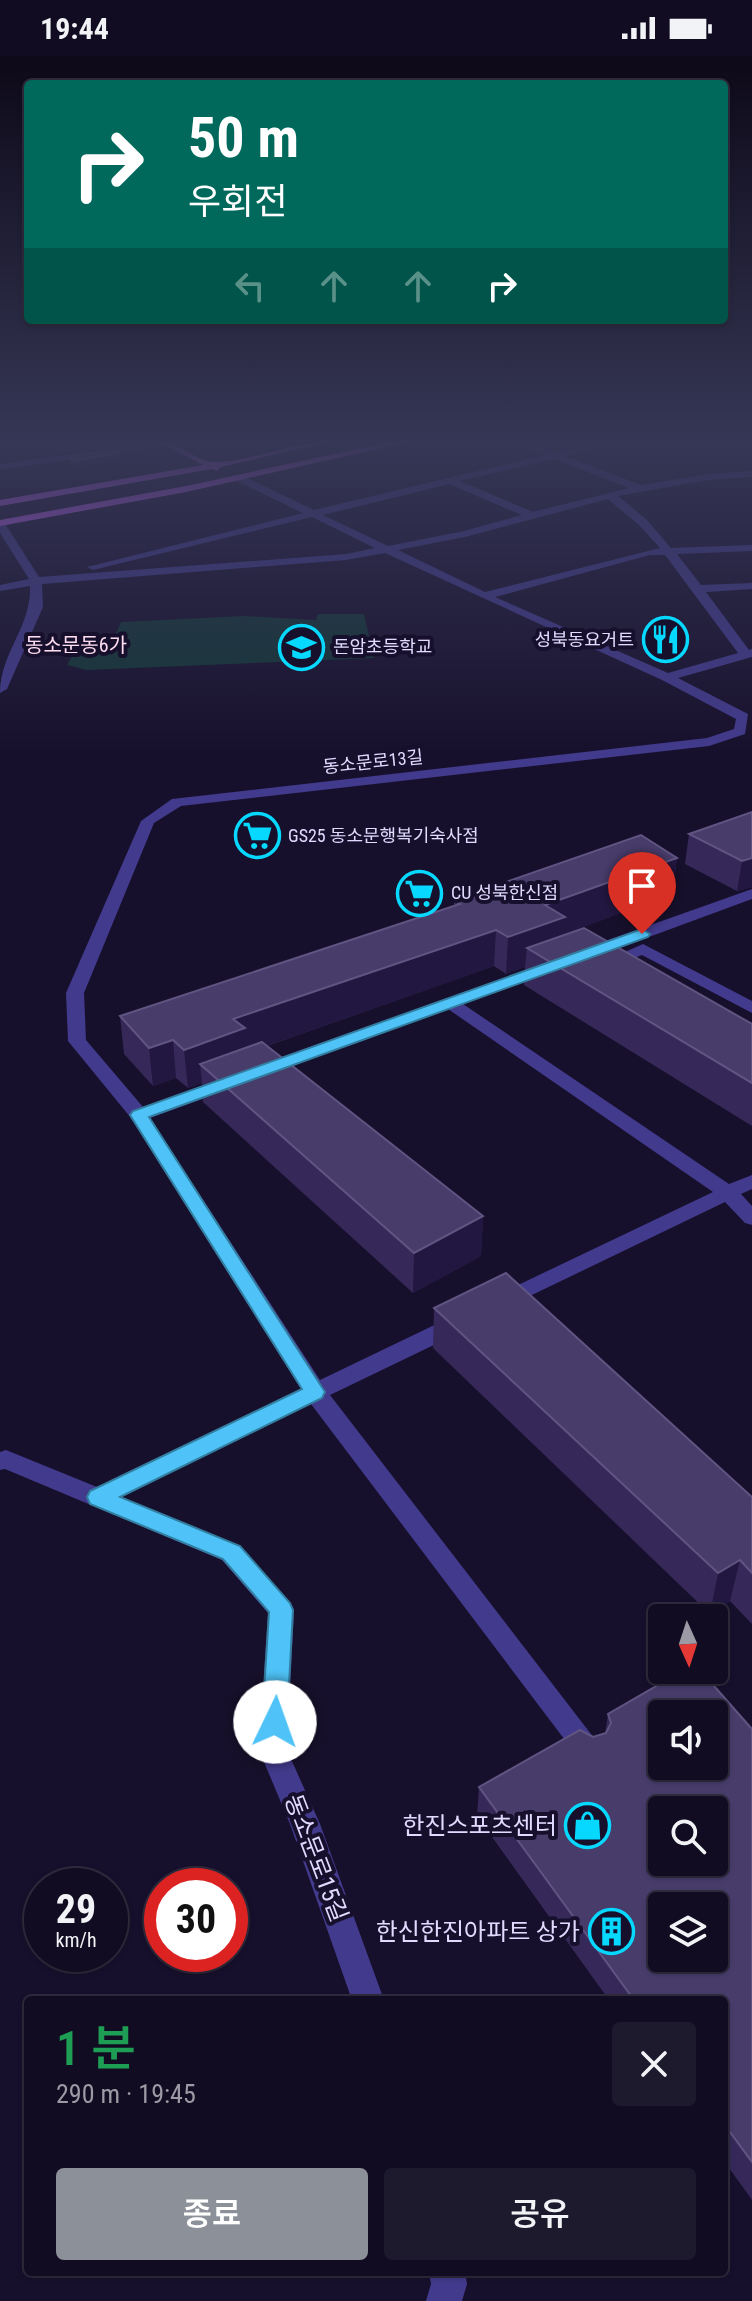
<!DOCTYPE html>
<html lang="ko">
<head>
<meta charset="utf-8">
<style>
	:root { --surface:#110c21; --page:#1e1a2e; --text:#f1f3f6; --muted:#9c9ba5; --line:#302c3f; --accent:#8c9099 }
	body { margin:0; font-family:"Roboto Condensed","Noto Sans KR",sans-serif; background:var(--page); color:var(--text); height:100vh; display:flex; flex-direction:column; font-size:30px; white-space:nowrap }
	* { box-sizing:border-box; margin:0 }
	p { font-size:26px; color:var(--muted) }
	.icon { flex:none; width:44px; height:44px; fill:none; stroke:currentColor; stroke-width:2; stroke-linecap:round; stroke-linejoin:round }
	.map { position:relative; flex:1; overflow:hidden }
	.sheet { position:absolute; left:24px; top:1940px; width:704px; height:280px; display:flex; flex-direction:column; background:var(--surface); border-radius:8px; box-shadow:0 2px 6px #0004,0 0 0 2px var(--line) }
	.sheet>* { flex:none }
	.guide { position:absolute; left:24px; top:24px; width:704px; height:244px; border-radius:8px; box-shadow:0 2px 6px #0004,0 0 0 2px var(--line); background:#00695c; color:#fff; overflow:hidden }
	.needle { width:52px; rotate:177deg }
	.buttons { position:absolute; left:648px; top:1548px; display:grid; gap:16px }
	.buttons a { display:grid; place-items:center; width:80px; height:80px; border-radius:8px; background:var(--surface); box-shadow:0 2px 6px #0004,0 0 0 2px var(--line); font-size:40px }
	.speed { position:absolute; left:24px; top:1812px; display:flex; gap:16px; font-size:40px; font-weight:700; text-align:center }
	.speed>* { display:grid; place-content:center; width:104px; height:104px; border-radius:50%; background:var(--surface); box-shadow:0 2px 6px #0004,0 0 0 2px var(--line); line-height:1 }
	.speed small { font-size:20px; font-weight:400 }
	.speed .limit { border:12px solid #d22; background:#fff; color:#111 }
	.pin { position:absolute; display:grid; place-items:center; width:68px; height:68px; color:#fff; margin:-82px -34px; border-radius:50% 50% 50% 0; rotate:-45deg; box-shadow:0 0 8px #0007 }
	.pin .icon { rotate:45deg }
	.me { position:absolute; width:88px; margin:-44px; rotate:3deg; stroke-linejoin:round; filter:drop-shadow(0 0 6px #0008) }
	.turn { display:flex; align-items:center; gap:28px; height:168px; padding:0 32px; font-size:36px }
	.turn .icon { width:104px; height:104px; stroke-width:2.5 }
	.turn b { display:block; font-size:56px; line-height:68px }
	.lanes { display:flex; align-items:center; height:76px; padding:0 32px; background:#0003; justify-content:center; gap:40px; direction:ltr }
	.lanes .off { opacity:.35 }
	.round { display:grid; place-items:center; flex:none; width:84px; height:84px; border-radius:8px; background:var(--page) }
	.head { display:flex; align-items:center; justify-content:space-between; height:136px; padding:0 32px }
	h1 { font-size:48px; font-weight:600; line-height:60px; color:#1e9e55 }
	.cta { display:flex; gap:16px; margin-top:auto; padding:16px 32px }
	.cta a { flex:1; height:92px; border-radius:8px; background:var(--accent); color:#fff; font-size:32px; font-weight:600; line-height:92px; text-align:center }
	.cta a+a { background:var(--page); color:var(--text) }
	.status { display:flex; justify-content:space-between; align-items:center; height:56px; padding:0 40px; background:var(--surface); direction:ltr }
	.status svg { height:22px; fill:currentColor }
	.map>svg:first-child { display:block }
	.green { fill:#133536 }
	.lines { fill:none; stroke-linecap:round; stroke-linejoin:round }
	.minor { fill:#423a8c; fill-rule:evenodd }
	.major { fill:#cd62ff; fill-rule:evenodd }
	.wall { fill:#362959 }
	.shaded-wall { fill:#221740 }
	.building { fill:#483c6b; stroke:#605582; stroke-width:2; fill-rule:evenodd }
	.route { fill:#4fc3f7; stroke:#337fa1; stroke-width:2 }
	.labels { text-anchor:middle; stroke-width:8; stroke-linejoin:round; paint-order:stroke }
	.far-poi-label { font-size:18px; fill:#e1dbff; stroke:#17102c; text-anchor:start }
	.far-street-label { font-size:18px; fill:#e1dbff; stroke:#17102c }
	.far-quarter-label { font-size:20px; fill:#ffddf1; stroke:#17102c }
	.near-poi-label { font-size:24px; fill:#e1dbff; stroke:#17102c; text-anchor:end }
	.near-street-label { font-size:24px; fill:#e1dbff; stroke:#17102c }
</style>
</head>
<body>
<div class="status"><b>19:44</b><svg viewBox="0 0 49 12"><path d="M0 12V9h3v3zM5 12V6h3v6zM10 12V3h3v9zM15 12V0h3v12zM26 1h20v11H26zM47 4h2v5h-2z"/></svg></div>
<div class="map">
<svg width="752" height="2245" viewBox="0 0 752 2245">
	<rect width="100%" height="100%" fill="#17102c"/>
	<path class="green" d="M318,558H364L374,602L87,614L67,609L74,596L107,598L121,566L244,560L316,564Z"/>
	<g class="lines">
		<path class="minor" d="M160,386L172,388L0,414V408Z
			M515,386C530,386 545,397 558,396C578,394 595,386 615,386L565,400L641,429L708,418L752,415V421L708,424L618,440L647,464L671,492L752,489V495L677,498L701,529L752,527V533L706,536L749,594L752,593V601L678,622L748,658L745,678L709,690L181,750L154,767L84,937L86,984L143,1051L218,1024L225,1022L234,1028L232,1032L150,1062L320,1324L449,1262H465L468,1268L465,1274L330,1339L604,1695L600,1704L590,1708L580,1704L311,1348L121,1441L240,1490L294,1554L287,1694L320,1768L384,1944H352L290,1768L259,1694L268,1557L222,1504L5,1413L0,1414V1396L6,1394L97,1431L301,1333L131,1062L68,985L66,937L141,765L172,743L707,682L734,673L736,663L662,624L385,497L346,504L42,528L43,551L7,633L0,637C0,597 32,570 30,530L0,535V529L29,523L0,477V465L4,466L39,521L346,498L375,492L312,461L93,514L87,511L303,457L235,424V420H243L314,454L545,399ZM554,403L629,432L533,456L460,425ZM449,428L522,459L464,475L388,490L323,459ZM608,443L639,469L660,492L485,536L398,494L465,481ZM650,499H665L738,597L668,617L495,541Z
			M752,833V843L592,902L586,903L578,898L580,894Z
			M643,888L752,945V957L642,899L606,913L598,908Z
			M549,906L555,907L558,911L555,915L463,948L729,1128L752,1119V1133L741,1138L752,1150V1169L745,1167L725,1146L503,1253L495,1250L492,1245L495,1240L713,1136L448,953L270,1018L263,1020L254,1014L256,1010Z
			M429,2216H465L467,2228L462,2245H426L431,2228Z"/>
		<path class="major" d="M158,386C180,386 197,407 217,406C254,405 290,386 329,386L221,411L217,415L212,413L0,450V444L203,409Z
			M390,386H409L186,436L0,470V464L186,430Z"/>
	</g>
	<path class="wall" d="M44,386H104V391L58,397Z
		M69,400L120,403L75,411L70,407Z
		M752,756V831L737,835L685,808L689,778Z
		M677,802L672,838L564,878V879L752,968V1070L524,929L525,911L506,918L494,910L267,990L483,1160L481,1200L413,1237L203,1046L202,1027L188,1032L176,1022L153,1030L124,998L120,960L454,850V844Z
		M434,1252L752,1441V1568L730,1545L710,1558L433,1292Z
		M608,1658L752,1673V2144L724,2105V1944H609L477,1760L479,1731L593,1681L605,1678Z"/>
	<path class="shaded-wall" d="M57,386H104V391L58,397Z
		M119,397L120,403L75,411L74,405Z
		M677,802L672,838L564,878L562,898L527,892L525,911L506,918L508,881L545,849Z
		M752,802V831L737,835L742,805Z
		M496,874L494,910L246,997L200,1008L202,1027L188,1032L184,994L233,963Z
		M173,984L176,1022L153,1030L149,992Z
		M483,1160L481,1200L413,1237L414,1197Z
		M740,1504L730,1545L710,1558L718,1517Z"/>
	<path class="building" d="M115,394L119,397L74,405L69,400Z
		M752,756V802L742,805L689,778Z
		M641,779L677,802L545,849L565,861L508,881L496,874L233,963L245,972L184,994L173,984L149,992L120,960L460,848L454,844Z
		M584,872L752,968V1027L527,892Z
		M262,986L483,1160L414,1197L200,1008Z
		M506,1217L752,1441V1517L740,1504L718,1517L434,1252Z
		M684,1614H700L752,1673V2106L724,2068V1944H634L479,1731L580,1674L593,1681L606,1677L611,1667L608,1658ZM662,1658H714V1710H662ZM662,1754H714V1806H662ZM662,1850H714V1902H662Z"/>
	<linearGradient id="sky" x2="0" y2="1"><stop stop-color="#0d0918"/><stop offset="0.55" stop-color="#363756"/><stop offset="1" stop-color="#363756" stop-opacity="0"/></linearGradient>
	<rect width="752" height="700" fill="url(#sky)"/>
	<path class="route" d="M642,873L650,878L648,881L149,1061L325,1336L322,1342L120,1441L240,1490L290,1547L293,1554L287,1666L284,1674L275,1677L266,1674L262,1666L269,1556L223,1503L90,1448L87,1441L90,1435L302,1333L130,1059L133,1055Z"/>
	<defs>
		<symbol id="restaurant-ring" viewBox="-11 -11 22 22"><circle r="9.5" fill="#17102c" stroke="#07d8ff" stroke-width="1.5"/><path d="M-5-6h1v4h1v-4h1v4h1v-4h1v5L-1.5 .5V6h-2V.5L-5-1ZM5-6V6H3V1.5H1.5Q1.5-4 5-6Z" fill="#07d8ff"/></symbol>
		<symbol id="school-ring" viewBox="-11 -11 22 22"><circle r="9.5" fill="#17102c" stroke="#07d8ff" stroke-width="1.5"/><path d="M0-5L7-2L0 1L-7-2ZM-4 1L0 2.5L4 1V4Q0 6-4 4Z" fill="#07d8ff"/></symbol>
		<symbol id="supermarket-ring" viewBox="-11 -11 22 22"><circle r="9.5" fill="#17102c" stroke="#07d8ff" stroke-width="1.5"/><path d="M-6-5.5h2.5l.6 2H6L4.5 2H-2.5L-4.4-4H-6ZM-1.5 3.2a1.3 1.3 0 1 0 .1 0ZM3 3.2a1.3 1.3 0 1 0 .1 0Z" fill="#07d8ff"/></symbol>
		<symbol id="shop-ring" viewBox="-11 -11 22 22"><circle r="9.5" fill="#17102c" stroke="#07d8ff" stroke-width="1.5"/><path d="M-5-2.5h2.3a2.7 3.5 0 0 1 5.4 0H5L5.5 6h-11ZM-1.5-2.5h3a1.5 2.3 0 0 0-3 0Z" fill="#07d8ff"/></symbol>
		<symbol id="building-ring" viewBox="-11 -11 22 22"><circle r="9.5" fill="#17102c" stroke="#07d8ff" stroke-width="1.5"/><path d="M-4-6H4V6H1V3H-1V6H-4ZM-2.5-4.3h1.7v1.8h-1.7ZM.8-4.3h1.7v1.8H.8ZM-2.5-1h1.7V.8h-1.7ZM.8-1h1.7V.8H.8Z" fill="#07d8ff"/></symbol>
	</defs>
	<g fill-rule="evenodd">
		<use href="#restaurant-ring" x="640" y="558" width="51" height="51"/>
		<use href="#school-ring" x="276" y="566" width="51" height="51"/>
		<use href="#supermarket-ring" x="232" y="754" width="51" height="51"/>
		<use href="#supermarket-ring" x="394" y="812" width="51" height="51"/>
		<use href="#shop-ring" x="562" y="1744" width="51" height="51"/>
		<use href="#building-ring" x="586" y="1850" width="51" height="51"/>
	</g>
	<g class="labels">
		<g class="far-poi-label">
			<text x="634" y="590" text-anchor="end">성북동요거트</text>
			<text x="333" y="597">돈암초등학교</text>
			<text x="288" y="786">GS25 동소문행복기숙사점</text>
			<text x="451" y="843">CU 성북한신점</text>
		</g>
		<g class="far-street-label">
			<text transform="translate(373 706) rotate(-6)" y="6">동소문로13길</text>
		</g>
		<g class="far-quarter-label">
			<text x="76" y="596">동소문동6가</text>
		</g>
		<g class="near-poi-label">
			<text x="557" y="1778">한진스포츠센터</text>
			<text x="580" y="1884">한신한진아파트 상가</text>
		</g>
		<g class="near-street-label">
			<text transform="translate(316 1802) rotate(69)" y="8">동소문로15길</text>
		</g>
	</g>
</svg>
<div class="buttons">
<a><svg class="needle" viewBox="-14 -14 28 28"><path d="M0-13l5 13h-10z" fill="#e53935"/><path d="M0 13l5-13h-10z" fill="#9c9ba5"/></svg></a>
<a><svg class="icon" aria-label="sound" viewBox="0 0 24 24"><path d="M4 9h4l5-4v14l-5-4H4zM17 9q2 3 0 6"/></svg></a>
<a><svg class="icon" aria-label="search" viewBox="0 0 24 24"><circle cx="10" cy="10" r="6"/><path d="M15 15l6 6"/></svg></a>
<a><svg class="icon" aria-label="layers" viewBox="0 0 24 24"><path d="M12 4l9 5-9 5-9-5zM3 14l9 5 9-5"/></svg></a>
</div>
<div class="speed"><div>29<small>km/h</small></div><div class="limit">30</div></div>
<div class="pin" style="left:642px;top:878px;background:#d93025"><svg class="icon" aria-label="arrive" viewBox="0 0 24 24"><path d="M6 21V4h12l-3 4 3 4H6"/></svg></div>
<svg class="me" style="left:275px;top:1666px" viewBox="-20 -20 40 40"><circle r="19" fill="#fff"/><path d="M0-13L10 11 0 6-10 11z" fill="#4fc3f7"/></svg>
<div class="guide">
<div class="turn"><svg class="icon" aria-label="right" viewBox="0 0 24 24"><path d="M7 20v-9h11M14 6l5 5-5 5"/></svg><div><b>50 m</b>우회전</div></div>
<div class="lanes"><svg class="icon off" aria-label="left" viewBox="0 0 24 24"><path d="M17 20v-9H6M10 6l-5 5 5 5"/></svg><svg class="icon off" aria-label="ahead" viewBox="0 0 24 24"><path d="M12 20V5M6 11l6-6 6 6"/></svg><svg class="icon off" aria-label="ahead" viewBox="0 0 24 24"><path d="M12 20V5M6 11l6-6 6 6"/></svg><svg class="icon" aria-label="right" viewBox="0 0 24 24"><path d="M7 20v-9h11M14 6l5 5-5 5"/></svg></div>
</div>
<section class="sheet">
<div class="head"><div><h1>1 분</h1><p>290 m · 19:45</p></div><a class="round"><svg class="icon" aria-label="close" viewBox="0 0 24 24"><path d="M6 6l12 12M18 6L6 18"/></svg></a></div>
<div class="cta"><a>종료</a><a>공유</a></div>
</section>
</div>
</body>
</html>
